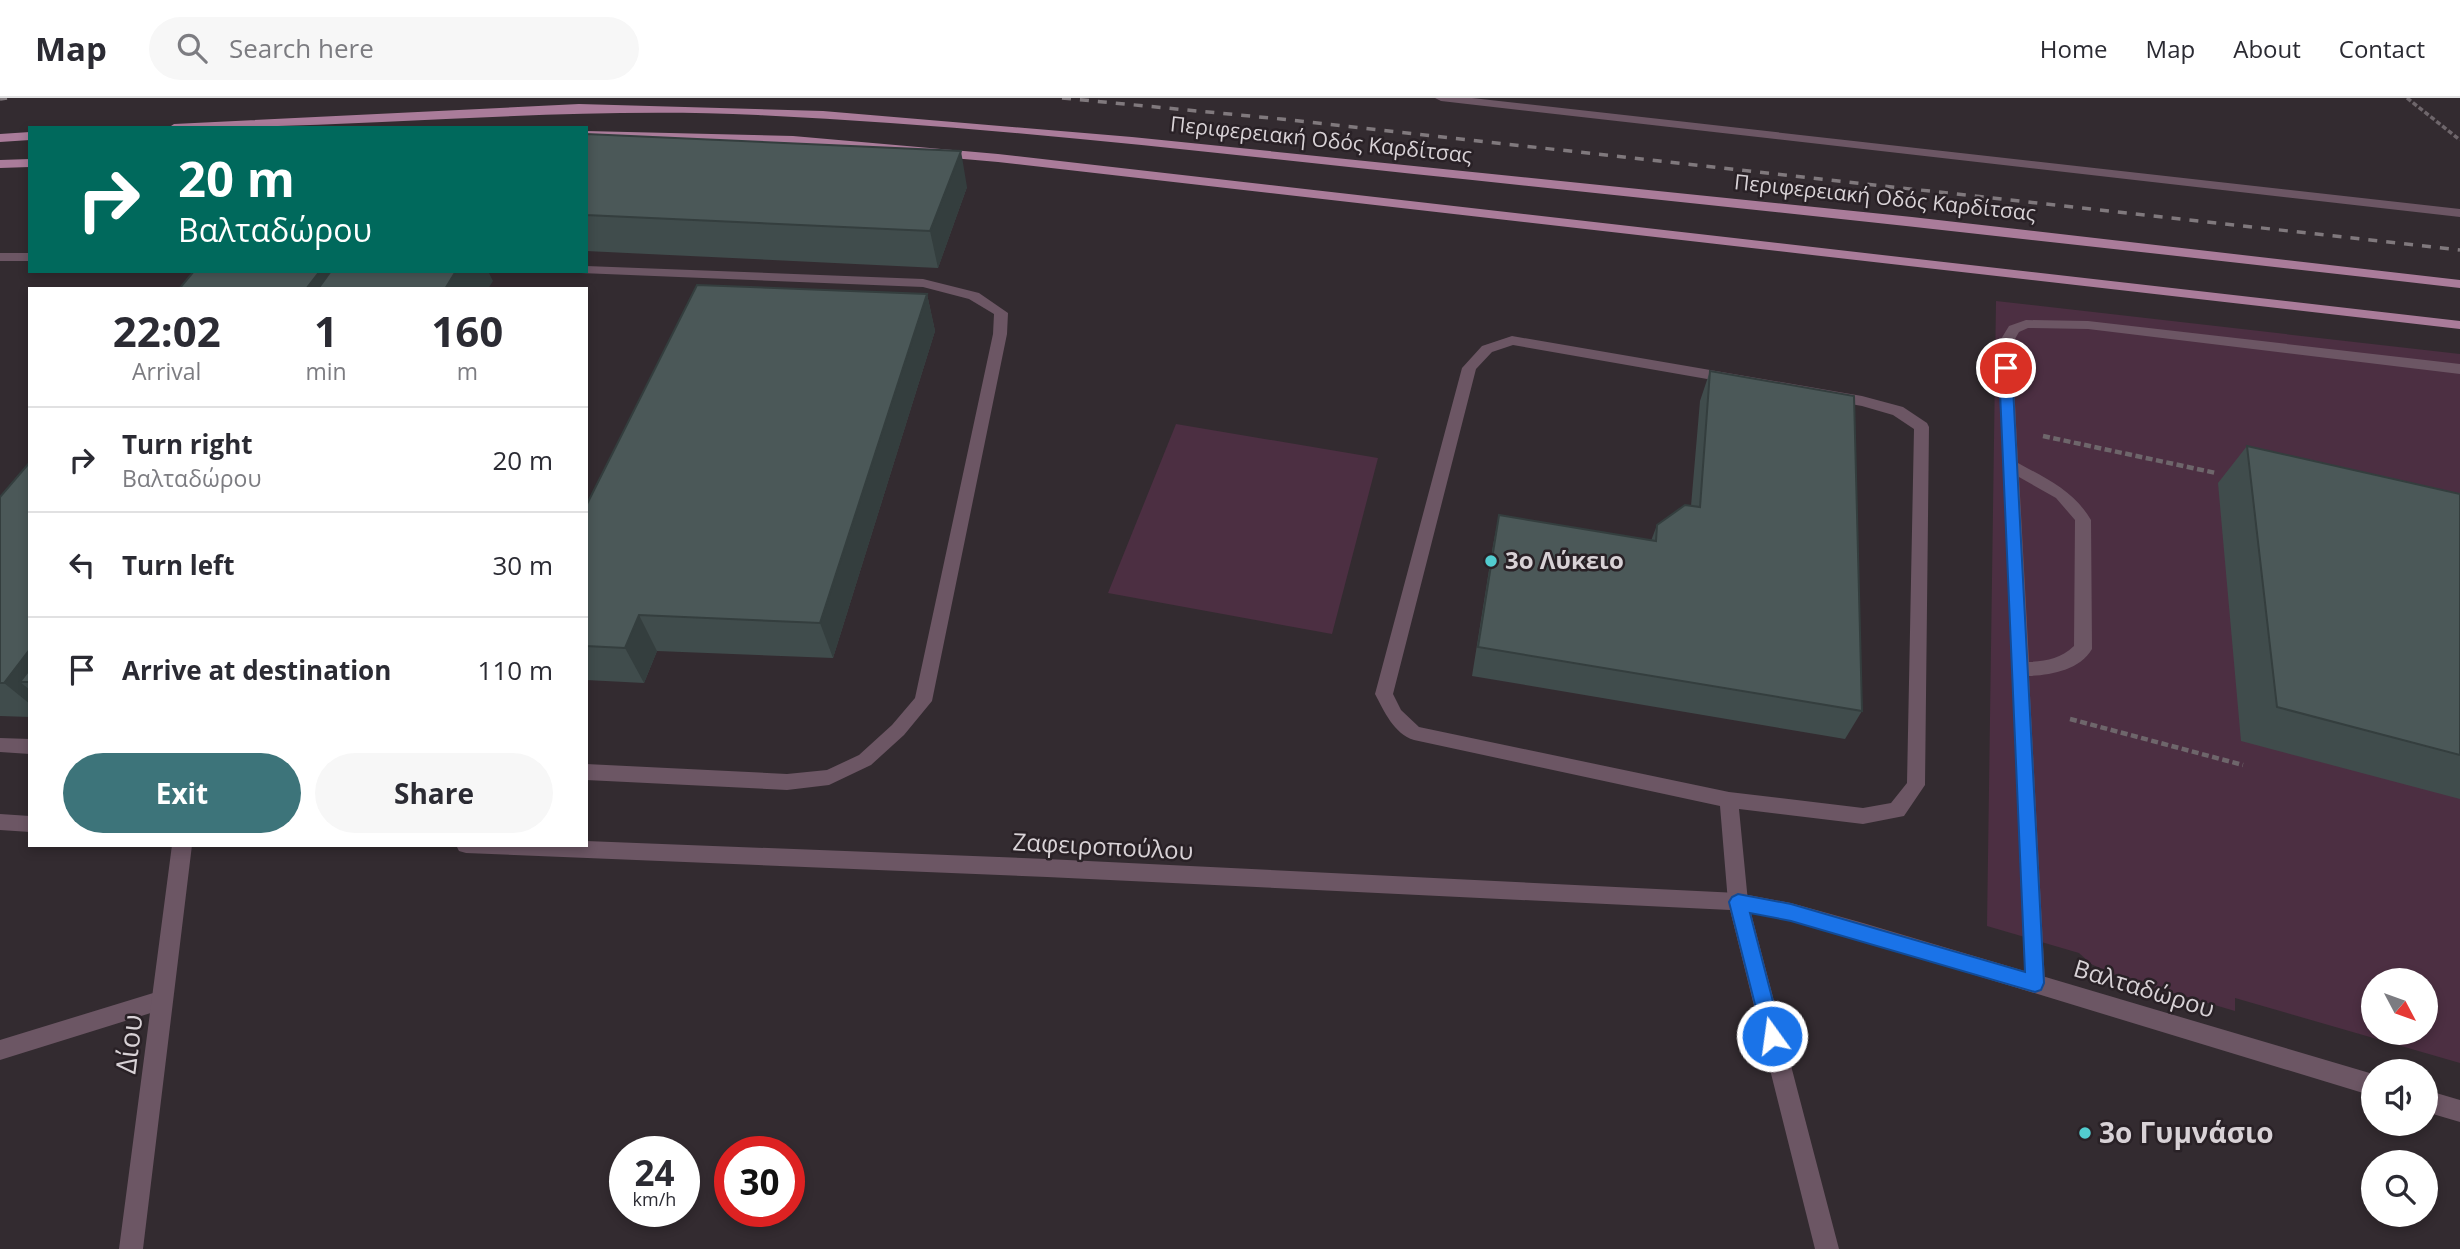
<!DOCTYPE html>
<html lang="en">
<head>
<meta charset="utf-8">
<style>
	:root { --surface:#fff; --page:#f7f7f7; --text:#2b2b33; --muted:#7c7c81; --line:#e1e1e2; --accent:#3d747a }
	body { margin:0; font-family:"Open Sans",sans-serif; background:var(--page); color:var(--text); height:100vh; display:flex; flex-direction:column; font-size:26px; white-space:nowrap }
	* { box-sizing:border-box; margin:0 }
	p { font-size:23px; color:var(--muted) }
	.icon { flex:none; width:38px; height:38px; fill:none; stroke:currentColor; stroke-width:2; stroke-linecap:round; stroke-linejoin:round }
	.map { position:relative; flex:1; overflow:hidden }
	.details { position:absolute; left:28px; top:189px; width:560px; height:560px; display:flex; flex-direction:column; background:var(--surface); border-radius:0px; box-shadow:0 4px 10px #0003 }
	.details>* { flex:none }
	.top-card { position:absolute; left:28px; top:28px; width:560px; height:147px; border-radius:0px; box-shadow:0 4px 10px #0003; background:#00695c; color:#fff; overflow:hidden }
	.needle { width:46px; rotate:131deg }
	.controls { position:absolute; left:2361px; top:870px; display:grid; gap:14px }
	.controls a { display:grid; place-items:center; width:77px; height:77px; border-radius:50%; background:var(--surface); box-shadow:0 4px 10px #0003; font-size:35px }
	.speed { position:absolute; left:609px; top:1038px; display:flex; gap:14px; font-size:35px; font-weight:700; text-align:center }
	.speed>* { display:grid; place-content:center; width:91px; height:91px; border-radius:50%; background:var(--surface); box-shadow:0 4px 10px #0003; line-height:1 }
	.speed small { font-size:18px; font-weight:400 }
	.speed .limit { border:10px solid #d22; background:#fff; color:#111 }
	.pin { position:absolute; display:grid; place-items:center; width:60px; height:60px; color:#fff; margin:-30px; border:4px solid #fff; border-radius:50%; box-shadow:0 2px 7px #0007 }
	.me { position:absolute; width:77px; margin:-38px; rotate:346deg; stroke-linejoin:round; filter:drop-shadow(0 0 5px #0008) }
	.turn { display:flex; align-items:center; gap:24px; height:147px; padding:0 35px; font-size:32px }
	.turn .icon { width:91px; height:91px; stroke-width:2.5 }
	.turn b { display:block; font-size:49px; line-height:60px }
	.eta { display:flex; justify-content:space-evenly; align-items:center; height:119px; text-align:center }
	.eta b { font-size:42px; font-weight:700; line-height:49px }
	.primary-button { display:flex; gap:14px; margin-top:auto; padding:14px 35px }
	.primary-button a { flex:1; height:80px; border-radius:42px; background:var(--accent); color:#fff; font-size:28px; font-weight:700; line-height:80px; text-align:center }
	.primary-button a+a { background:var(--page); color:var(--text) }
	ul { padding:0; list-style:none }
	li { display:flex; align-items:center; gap:21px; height:105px; padding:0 35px; border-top:2px solid var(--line) }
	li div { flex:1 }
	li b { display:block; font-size:26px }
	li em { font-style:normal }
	header { display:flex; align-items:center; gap:42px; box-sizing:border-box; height:98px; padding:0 35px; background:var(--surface); border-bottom:2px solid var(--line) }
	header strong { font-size:33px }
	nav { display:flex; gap:38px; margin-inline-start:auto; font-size:24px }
	.search { width:490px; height:63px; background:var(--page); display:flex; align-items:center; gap:18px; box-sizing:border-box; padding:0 24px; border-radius:38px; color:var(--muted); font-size:26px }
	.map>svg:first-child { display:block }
	.green { fill:#4c2f42; fill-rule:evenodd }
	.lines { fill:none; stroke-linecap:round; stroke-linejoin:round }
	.path-far1 { stroke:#6e666b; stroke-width:3.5; stroke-dasharray:5 2.5; stroke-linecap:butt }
	.path { stroke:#6e666b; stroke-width:4.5; stroke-dasharray:7 3.5; stroke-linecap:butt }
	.service { fill:#6c5664; fill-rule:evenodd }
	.minor { fill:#6c5664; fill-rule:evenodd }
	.tertiary { fill:#6c5664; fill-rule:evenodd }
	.primary { fill:#aa7c9a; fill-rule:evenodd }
	.rail { stroke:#80797d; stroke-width:3.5; stroke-dasharray:9 9; stroke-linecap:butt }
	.wall { fill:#404c4c }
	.shaded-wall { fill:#343e3e }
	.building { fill:#4b5858; stroke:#343e3e; stroke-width:2 }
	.route { fill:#1a73e8; stroke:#114b97; stroke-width:2 }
	.poi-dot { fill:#52cdd0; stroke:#292126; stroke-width:2.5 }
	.labels { text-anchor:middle; stroke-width:5; stroke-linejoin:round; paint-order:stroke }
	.far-street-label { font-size:21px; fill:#d8d2d6; stroke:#292126 }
	.poi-label { font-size:24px; font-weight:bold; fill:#d8d2d6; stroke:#292126; text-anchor:start }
	.street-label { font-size:24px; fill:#d8d2d6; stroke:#292126 }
	.near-street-label { font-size:28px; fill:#d8d2d6; stroke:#292126 }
	.near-poi-label { font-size:28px; font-weight:bold; fill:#d8d2d6; stroke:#292126; text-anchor:start }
</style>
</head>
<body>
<header>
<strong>Map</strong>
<div class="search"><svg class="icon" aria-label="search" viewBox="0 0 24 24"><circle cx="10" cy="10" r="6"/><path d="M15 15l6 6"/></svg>Search here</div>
<nav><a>Home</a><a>Map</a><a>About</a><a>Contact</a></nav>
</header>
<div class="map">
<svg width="2460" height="1151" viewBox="0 0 2460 1151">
	<rect width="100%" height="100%" fill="#332b30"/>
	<path class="green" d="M1996,203L2460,256V965L2235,900V913L2119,879L2091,866L2079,855L1987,828ZM2373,882H2426V934H2373Z
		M1176,326L1378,360L1332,536L1108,495Z"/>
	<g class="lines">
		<path class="path-far1" d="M2407,0L2460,42"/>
		<path class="path" d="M2043,338L2216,375
			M2070,621L2243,667"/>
		<path class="service" d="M0,155H30V163H0Z
			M586,168L923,181L979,195L1008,215L1007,236L932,603L904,637L871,667L829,687L787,692L586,682V666L787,676L827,672L859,657L892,627L915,600L993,236L994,216L969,201L923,189L581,175L586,173Z
			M2026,222L2088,223L2460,266V276L2088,231L2028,230L2019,234L2012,246L2018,365C2047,381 2074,393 2091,422L2092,551C2080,572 2051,577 2029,578L2045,885L2042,892L2035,895L2028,892L2025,885L1998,246L2009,228ZM2019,379L2056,400L2075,422L2074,548C2060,561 2047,563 2029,564Z
			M1512,238L1862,298L1903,309L1927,325L1929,329L1925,687L1904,718L1863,726L1739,711L1748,804L1745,810L1738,813L1731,810L1728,804L1720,708L1414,642C1394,636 1384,613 1375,596L1462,270L1482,248ZM1513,247L1862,308L1893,317L1914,331L1907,685L1891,705L1863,710L1729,694L1419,629L1401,612L1393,596L1476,271L1492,254Z
			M0,640L30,641V656L0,654Z
			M163,892L170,895L173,902L170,909L0,962V942Z"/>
		<path class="minor" d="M0,716L30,718V734L0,732Z
			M586,743L1047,761L1738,795L1791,805L1863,825L2373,976V998L1863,843L1791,823L1751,815L1839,1151H1815L1730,812L1047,779L466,755L459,753L456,747H586Z
			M172,747H192L143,1151H119Z
			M2426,992L2460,1002V1024L2426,1014Z"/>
		<path class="tertiary" d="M1435,0H1472L2460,111V119L1441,3Z"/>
		<path class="primary" d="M579,6L823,13L1132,39L1912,119L2460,182V190C2111,150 1763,112 1414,76C1196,53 977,27 758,17C561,8 365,30 168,30L174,26Z
			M586,33L793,38L998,56L2460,223V231L998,64L793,46L586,41Z
			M30,34V42L0,44V36Z
			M30,61V69L0,70V62Z"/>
		<path class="rail" d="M1062,0L1281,21L2460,152
			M0,1L7,0"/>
	</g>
	<path class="wall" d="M586,36L967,89L938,170L586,153Z
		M927,196L935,233L833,560L657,553L644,585L586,582V408Z
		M1710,273L1862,613L1845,641L1472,578L1493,447L1499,417L1651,443L1657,427L1691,408L1700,303Z
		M2247,348L2460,396V701L2241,643L2218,385Z
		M30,364V619L0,618V399Z"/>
	<path class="shaded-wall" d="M961,53L967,89L938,170L930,133Z
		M320,173H360L357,191H306Z
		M456,173H488L493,183L488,191H445Z
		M927,196L935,233L833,560L820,525Z
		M639,517L657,553L644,585L625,550Z
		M30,551V584H20L30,592V606L4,585Z"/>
	<path class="building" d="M586,36L961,53L930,133L586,117Z
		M194,173H320L306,191H179Z
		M331,173H456L445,191H318Z
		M697,187L927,196L820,525L639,517L625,550L586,548V408Z
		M1710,273L1854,298L1862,613L1478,549L1499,417L1656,443L1657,427L1685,407L1700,409Z
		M2247,348L2460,396V657L2277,609Z
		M30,364V551L4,585H0V399Z
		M30,571V584H20Z"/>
	<path class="route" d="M2006,266L2012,270L2044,885L2041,892L2035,894L1791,823L1750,815L1782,938L1779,944L1772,947L1765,944L1763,938L1729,804L1732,799L1738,796L1791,806L2025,874L1999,270Z"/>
	<g class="poi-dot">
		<circle cx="1491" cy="463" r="7"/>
		<circle cx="2085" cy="1035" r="7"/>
	</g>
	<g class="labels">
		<g class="far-street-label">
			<text transform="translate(1321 42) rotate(6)" y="7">Περιφερειακή Οδός Καρδίτσας</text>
			<text transform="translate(1885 100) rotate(6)" y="7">Περιφερειακή Οδός Καρδίτσας</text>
		</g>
		<g class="poi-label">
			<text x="1505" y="471">3ο Λύκειο</text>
		</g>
		<g class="street-label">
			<text transform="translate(1103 749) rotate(3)" y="8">Ζαφειροπούλου</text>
			<text transform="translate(2144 891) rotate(17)" y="8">Βαλταδώρου</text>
		</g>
		<g class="near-street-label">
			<text transform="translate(129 946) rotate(-83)" y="10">Δίου</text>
		</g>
		<g class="near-poi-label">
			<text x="2099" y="1045">3ο Γυμνάσιο</text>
		</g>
	</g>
</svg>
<div class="controls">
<a><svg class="needle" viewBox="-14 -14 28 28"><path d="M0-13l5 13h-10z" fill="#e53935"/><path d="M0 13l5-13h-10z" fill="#7c7c81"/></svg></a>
<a><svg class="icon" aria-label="sound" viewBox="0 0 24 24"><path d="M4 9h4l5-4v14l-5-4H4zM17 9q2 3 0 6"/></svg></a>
<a><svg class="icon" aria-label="search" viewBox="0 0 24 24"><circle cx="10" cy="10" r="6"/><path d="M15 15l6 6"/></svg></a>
</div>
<div class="speed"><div>24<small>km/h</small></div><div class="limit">30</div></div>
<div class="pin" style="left:2006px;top:270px;background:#d93025"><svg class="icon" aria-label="arrive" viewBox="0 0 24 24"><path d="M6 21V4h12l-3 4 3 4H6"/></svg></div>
<svg class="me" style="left:1772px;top:938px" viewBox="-20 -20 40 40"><circle r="17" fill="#1a73e8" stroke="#fff" stroke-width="3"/><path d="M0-11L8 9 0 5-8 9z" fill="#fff"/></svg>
<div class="top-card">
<div class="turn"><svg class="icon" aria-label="right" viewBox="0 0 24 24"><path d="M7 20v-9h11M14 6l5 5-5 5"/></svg><div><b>20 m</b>Βαλταδώρου</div></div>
</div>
<section class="details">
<div class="eta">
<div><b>22:02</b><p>Arrival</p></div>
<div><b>1</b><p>min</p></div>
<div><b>160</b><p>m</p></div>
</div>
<ul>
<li><svg class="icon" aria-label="right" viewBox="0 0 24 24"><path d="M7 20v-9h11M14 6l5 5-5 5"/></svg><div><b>Turn right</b><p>Βαλταδώρου</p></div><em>20 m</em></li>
<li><svg class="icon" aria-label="left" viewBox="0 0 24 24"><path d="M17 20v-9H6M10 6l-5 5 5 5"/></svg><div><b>Turn left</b></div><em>30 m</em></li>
<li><svg class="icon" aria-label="arrive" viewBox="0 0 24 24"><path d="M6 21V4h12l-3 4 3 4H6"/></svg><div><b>Arrive at destination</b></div><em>110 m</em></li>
</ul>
<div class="primary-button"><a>Exit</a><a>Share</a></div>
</section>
</div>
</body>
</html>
